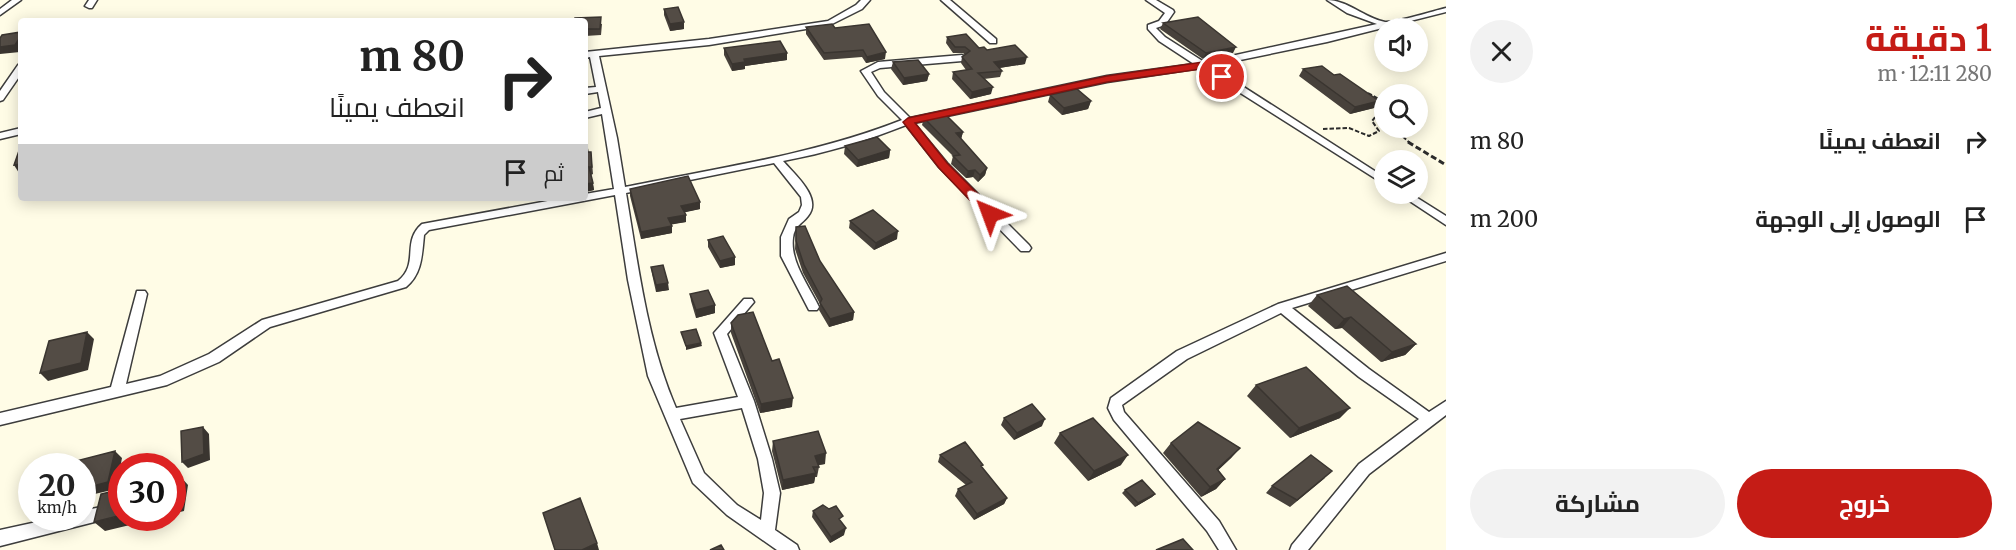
<!DOCTYPE html>
<html lang="ar">
<head>
<meta charset="utf-8">
<style>
	:root { --surface:#fff; --page:#f2f2f2; --text:#222; --muted:#767676; --accent:#c51c16 }
	body { margin:0; font-family:Merriweather,Cairo,serif; background:var(--page); color:var(--text); direction:rtl; height:100vh; display:flex; flex-direction:column; font-size:22px; white-space:nowrap }
	* { box-sizing:border-box; margin:0 }
	p { font-size:20px; color:var(--muted) }
	.icon { flex:none; width:33px; height:33px; fill:none; stroke:currentColor; stroke-width:2; stroke-linecap:round; stroke-linejoin:round }
	.map { position:relative; flex:1; overflow:hidden; direction:ltr }
	.drawer { display:flex; flex-direction:column; background:var(--surface); width:570px }
	.drawer>* { flex:none }
	.banner { position:absolute; left:18px; top:18px; width:570px; height:183px; border-radius:6px; box-shadow:0 3px 15px #0003; direction:rtl; background:#fff; color:var(--text); overflow:hidden }
	.buttons { position:absolute; left:1374px; top:18px; display:grid; gap:12px }
	.buttons a { display:grid; place-items:center; width:54px; height:54px; border-radius:50%; background:var(--surface); box-shadow:0 3px 15px #0003; font-size:30px }
	.speed { position:absolute; left:18px; top:453px; display:flex; gap:12px; font-size:30px; font-weight:700; text-align:center }
	.speed>* { display:grid; place-content:center; width:78px; height:78px; border-radius:50%; background:var(--surface); box-shadow:0 3px 15px #0003; line-height:1 }
	.speed small { font-size:15px; font-weight:400 }
	.speed .limit { border:9px solid #d22; background:#fff; color:#111 }
	.pin { position:absolute; display:grid; place-items:center; width:51px; height:51px; color:#fff; margin:-26px; border:3px solid #fff; border-radius:50%; box-shadow:0 2px 6px #0007 }
	.me { position:absolute; width:66px; margin:-33px; rotate:316deg; stroke-linejoin:round; filter:drop-shadow(0 0 4px #0008) }
	.turn { display:flex; align-items:center; gap:21px; height:126px; padding:0 24px; font-size:27px }
	.turn .icon { width:78px; height:78px; stroke-width:2.5 }
	.turn b { display:block; font-size:42px; line-height:51px }
	.then { display:flex; align-items:center; height:57px; padding:0 24px; background:#0003; gap:12px; font-size:22px }
	.round { display:grid; place-items:center; flex:none; width:63px; height:63px; border-radius:32px; background:var(--page) }
	.overview { display:flex; align-items:center; justify-content:space-between; height:102px; padding:0 24px }
	h1 { font-size:36px; font-weight:700; line-height:45px; color:var(--accent) }
	.cta { display:flex; gap:12px; margin-top:auto; padding:12px 24px }
	.cta a { flex:1; height:69px; border-radius:36px; background:var(--accent); color:#fff; font-size:24px; font-weight:700; line-height:69px; text-align:center }
	.cta a+a { background:var(--page); color:var(--text) }
	ul { padding:0; list-style:none }
	li { display:flex; align-items:center; gap:18px; height:78px; padding:0 24px }
	li div { flex:1 }
	li b { display:block; font-size:22px }
	li em { font-style:normal }
	main { display:flex; flex:1; min-height:0 }
	.map>svg:first-child { display:block }
	.lines { fill:none; stroke-linecap:round; stroke-linejoin:round }
	.minor-casing { stroke:#3d3d3d; stroke-width:3 }
	.path-far1 { stroke:#2c2c2c; stroke-width:2; stroke-dasharray:4.5 2; stroke-linecap:butt }
	.path { stroke:#2c2c2c; stroke-width:3; stroke-dasharray:6 3; stroke-linecap:butt }
	.minor { fill:#fff; fill-rule:evenodd }
	.wall { fill:#47413b }
	.shaded-wall { fill:#3a3530 }
	.building { fill:#534c45; stroke:#3a3530; stroke-width:1.5 }
	.route { fill:#c51c16; stroke:#80120e; stroke-width:1.5 }
</style>
</head>
<body>
<main>
<section class="drawer">
<div class="overview"><div><h1>1 دقيقة</h1><p>280 m · 12:11</p></div><a class="round"><svg class="icon" aria-label="close" viewBox="0 0 24 24"><path d="M6 6l12 12M18 6L6 18"/></svg></a></div>
<ul>
<li><svg class="icon" aria-label="right" viewBox="0 0 24 24"><path d="M7 20v-9h11M14 6l5 5-5 5"/></svg><div><b>انعطف يمينًا</b></div><em>80 m</em></li>
<li><svg class="icon" aria-label="arrive" viewBox="0 0 24 24"><path d="M6 21V4h12l-3 4 3 4H6"/></svg><div><b>الوصول إلى الوجهة</b></div><em>200 m</em></li>
</ul>
<div class="cta"><a>خروج</a><a>مشاركة</a></div>
</section>
<div class="map">
<svg width="1446" height="550" viewBox="0 0 1446 550">
	<rect width="100%" height="100%" fill="#fffce6"/>
	<g class="lines">
		<defs>
			<path id="minor" d="M12,0H21L0,15V9Z
				M89,0H97L92,8H89L85,6Z
				M861,0H870L862,9L830,25L709,45L599,56L617,138L625,187C718,168 813,155 902,120L878,96L861,71L878,62L962,55L966,58L962,61L880,68L871,72L884,92L910,118L1107,76L1194,64L1159,41L1148,29V25L1159,21L1165,13L1146,0H1156L1173,10L1174,12L1165,25L1156,28L1165,37L1204,62L1377,24L1347,13L1327,0C1347,0 1365,18 1385,22C1396,23 1433,11 1446,8V12L1327,42L1211,66L1384,177V184L1201,68L1107,82L914,123L947,163L1029,245L1031,248L1029,251H1021L939,167L906,125C866,141 826,153 783,161C794,174 823,198 808,216C802,224 794,226 793,238C790,262 809,286 819,307L817,310H809L781,256V237L789,219L799,212L802,205L801,197L774,163L626,193C638,265 647,341 676,408L738,397L714,333L744,299H752L754,302L727,334L754,401L772,459L780,493L775,530L797,545L799,550H777L727,515L693,483L648,376L628,280L615,195L429,230L424,235C422,255 422,274 406,287L270,327L219,362L167,385L0,425V413L111,387L137,291H145L147,294L126,384L160,376L209,354L262,320L398,281C420,263 401,242 422,224L564,198H585V194L614,189L602,114L585,118V112L601,108L598,92L585,94V88L596,87L590,57L585,58V52L709,39L828,21L856,5ZM742,408L758,459L764,493L761,520L737,505L704,473L680,419Z
				M941,0H950L996,39V43H990Z
				M21,64V74L3,100L0,101V91L18,65Z
				M21,128V134L0,139V133Z
				M1399,194H1411L1446,216V225Z
				M1446,253V261L1292,308L1369,369L1429,412L1446,401V415L1369,474L1308,550H1290L1292,545L1359,464L1419,419L1359,377L1281,313L1187,359L1122,405L1124,412L1219,521L1236,550H1219L1207,531L1114,420L1108,408L1111,398L1177,351L1278,304Z
				M101,507L106,509L109,514L106,519L0,546V530L55,518H82V511Z"/>
		</defs>
		<use href="#minor" class="minor-casing"/>
		<path class="path-far1" d="M1368,93L1384,102
			M1393,128L1410,143
			M1323,129L1349,128L1369,136L1379,131L1372,121L1376,116L1384,117"/>
		<path class="path" d="M1408,142L1446,165"/>
		<use href="#minor" class="minor"/>
	</g>
	<path class="wall" d="M664,9L684,29L670,31L664,15Z
		M585,21L602,24L601,35L585,36Z
		M1163,23L1233,53L1203,59L1160,29Z
		M806,27L835,28L885,59L866,63L862,57L824,60L806,34Z
		M947,37L987,50L1025,64L999,68L1002,71L1000,77L984,79L991,94L970,99L952,79L953,72L966,70L961,63L962,57L965,55L963,53H953L946,43Z
		M724,48L787,53V60L745,66V69L732,71L724,55Z
		M893,62L929,74L927,81L903,85L891,69Z
		M1303,69L1334,75L1379,101L1374,108L1350,114L1299,76Z
		M1050,95L1091,101L1088,109L1062,115L1048,102Z
		M924,118L963,132L961,139L987,168L985,175L978,182L973,177L966,178L951,164L953,156L922,125Z
		M585,137L588,152H591L593,174L591,175L594,190L585,192Z
		M845,146L890,150L889,158L857,167L844,154Z
		M630,189L700,209L684,212L686,222L671,224L672,233L641,239L630,196Z
		M850,221L897,239L874,250L849,228Z
		M796,227L854,312L853,320L829,327L819,310L820,304L803,273L795,249Z
		M708,240L735,265L720,268L708,247Z
		M651,267L669,290L656,292L652,274Z
		M690,294L715,305V313L696,318L691,301Z
		M1317,295L1416,344L1405,355L1381,362L1342,328L1335,329L1308,306Z
		M731,323L792,407L760,413L731,333Z
		M1256,385L1340,418L1290,438L1247,396Z
		M1004,418L1042,426L1014,440L1001,425Z
		M1060,433L1121,465L1088,481L1054,443Z
		M773,441L825,464L818,465L819,467L817,477H815L814,483L782,490L772,451Z
		M1171,443L1240,448L1231,458L1218,470L1225,479L1216,489L1201,497L1163,453Z
		M940,455L982,468L1007,498L1004,504L974,520L955,496L958,489L966,485L938,462Z
		M1325,478L1290,507L1266,493L1272,486Z
		M1125,490L1155,494L1152,497L1135,507L1122,493Z
		M813,511L842,523L844,535L830,543L812,517Z"/>
	<path class="shaded-wall" d="M684,22V29L670,31V24Z
		M21,36L20,52L0,54V47Z
		M1236,47L1233,53L1203,59L1206,53Z
		M886,52L885,59L866,63L867,57Z
		M787,53V60L745,66V69L732,71V64L744,59Z
		M1027,57L1025,64L993,69L994,62Z
		M929,74L927,81L903,85L904,78Z
		M993,87L991,94L970,99L972,92Z
		M1091,101L1088,109L1062,115L1064,108Z
		M1379,101L1374,108L1350,114L1355,107Z
		M963,132L961,139L956,133Z
		M890,150L889,158L857,167L858,160Z
		M21,164V172L19,173L14,165Z
		M987,168L985,175L978,182L980,175Z
		M975,170L973,177L966,178L968,171Z
		M593,183L594,190L585,192V184Z
		M700,202V209L682,213L681,206Z
		M686,215V222L669,225L668,218Z
		M672,226V233L641,239V232Z
		M898,231L897,239L874,250L876,243Z
		M735,257V265L720,268V261Z
		M668,283L669,290L656,292V285Z
		M715,305V313L696,318V310Z
		M854,312L853,320L829,327L830,319Z
		M1351,317L1342,328L1335,329L1344,319Z
		M87,332L94,339L88,370L48,381L40,373Z
		M701,343L702,346L686,350V346Z
		M1416,344L1405,355L1381,362L1392,352Z
		M793,398L792,407L760,413L761,404Z
		M1350,408L1340,418L1290,438L1299,428Z
		M1045,419L1042,426L1014,440L1017,433Z
		M203,427L209,434L210,460L188,468L182,462Z
		M1240,448L1231,458L1209,479L1217,469Z
		M115,451L122,458L116,489L82,497V489Z
		M826,453L825,464L813,466L815,456Z
		M1128,455L1121,465L1088,481L1094,471Z
		M816,473L814,483L782,490L783,480Z
		M179,475L188,485L184,511L172,514V502Z
		M1225,479L1216,489L1201,497L1210,487Z
		M1155,494L1152,497L1135,507L1138,503Z
		M1007,498L1004,504L974,520L977,514Z
		M122,515V518H159L105,531L94,522Z
		M846,528L844,535L830,543L831,537Z
		M597,543L599,550H582Z"/>
	<path class="building" d="M678,7L684,22L670,24L664,9Z
		M601,17L600,29H585V21H575V18Z
		M1198,17L1236,47L1206,53L1163,23Z
		M832,24L835,28L869,24L886,52L867,57L863,50L824,53L806,27Z
		M21,32V36L15,45L0,47V38L2,35Z
		M966,34L979,48L984,47L987,50L1015,45L1027,57L994,62L1002,71L978,73L993,87L972,92L953,72L972,69L962,57L970,51L965,47H955L947,37Z
		M780,41L787,53L744,59L745,62L732,64L724,48Z
		M918,60L929,74L904,78L893,62Z
		M1322,66L1334,75L1340,74L1379,101L1355,107L1303,69Z
		M1077,89L1091,101L1064,108L1050,95Z
		M944,113L963,132L956,133L987,168L980,175L975,170L968,171L953,156L960,155L924,118Z
		M585,137L588,152H591L592,167H589L593,183L585,184Z
		M877,137L890,150L858,160L845,146Z
		M21,145V164L14,165Z
		M688,176L700,202L681,206L686,215L668,218L672,226L641,232L630,189Z
		M873,210L898,231L876,243L850,221Z
		M805,226L820,261L854,312L830,319L820,303L822,299L804,265L796,241V227Z
		M723,236L735,257L720,261L708,240Z
		M663,265L668,283L656,285L651,267Z
		M1347,286L1416,344L1392,352L1351,317L1344,319L1317,295Z
		M708,290L715,305L696,310L690,294Z
		M753,312L772,361L779,359L793,398L761,404L731,323L738,315Z
		M696,329L701,343L686,346L681,332Z
		M87,332L81,363L40,373L49,341Z
		M1306,367L1350,408L1299,428L1256,385Z
		M1032,404L1045,419L1017,433L1004,418Z
		M1093,418L1128,455L1094,471L1060,433Z
		M1198,422L1240,448L1217,469L1225,479L1210,487L1171,443Z
		M203,427L204,454L182,462L181,431Z
		M818,431L826,453L815,456L819,467H813L816,473L783,480L773,441Z
		M965,442L983,465L981,466L1007,498L977,514L958,489L972,482L940,455Z
		M115,451L108,482L82,489V466H71L72,462Z
		M1311,455L1332,471L1297,500L1272,486Z
		M179,475L175,501L172,502V476Z
		M1142,480L1155,494L1138,503L1125,490Z
		M122,489V515L94,522L101,494Z
		M580,498L597,543L582,550H555L543,513Z
		M823,505L829,509L836,506L843,516L839,519L846,528L831,537L813,511Z
		M1183,539L1193,550H1156Z
		M721,545L724,550H710Z"/>
	<path class="route" d="M1203,62L1225,75V79H1218L1201,69L1107,82L915,123L947,163L995,211L997,214L990,218L986,217L939,168L903,122L908,118L1107,76Z"/>
</svg>
<div class="buttons">
<a><svg class="icon" aria-label="sound" viewBox="0 0 24 24"><path d="M4 9h4l5-4v14l-5-4H4zM17 9q2 3 0 6"/></svg></a>
<a><svg class="icon" aria-label="search" viewBox="0 0 24 24"><circle cx="10" cy="10" r="6"/><path d="M15 15l6 6"/></svg></a>
<a><svg class="icon" aria-label="layers" viewBox="0 0 24 24"><path d="M12 4l9 5-9 5-9-5zM3 14l9 5 9-5"/></svg></a>
</div>
<div class="speed"><div>20<small>km/h</small></div><div class="limit">30</div></div>
<div class="pin" style="left:1222px;top:77px;background:#d93025"><svg class="icon" aria-label="arrive" viewBox="0 0 24 24"><path d="M6 21V4h12l-3 4 3 4H6"/></svg></div>
<svg class="me" style="left:990px;top:214px" viewBox="-20 -20 40 40"><path d="M0-17L14 15 0 8-14 15z" fill="#c51c16" stroke="#fff" stroke-width="4"/></svg>
<div class="banner">
<div class="turn"><svg class="icon" aria-label="right" viewBox="0 0 24 24"><path d="M7 20v-9h11M14 6l5 5-5 5"/></svg><div><b>80 m</b>انعطف يمينًا</div></div>
<div class="then">ثم<svg class="icon" aria-label="arrive" viewBox="0 0 24 24"><path d="M6 21V4h12l-3 4 3 4H6"/></svg></div>
</div>
</div>
</main>
</body>
</html>
